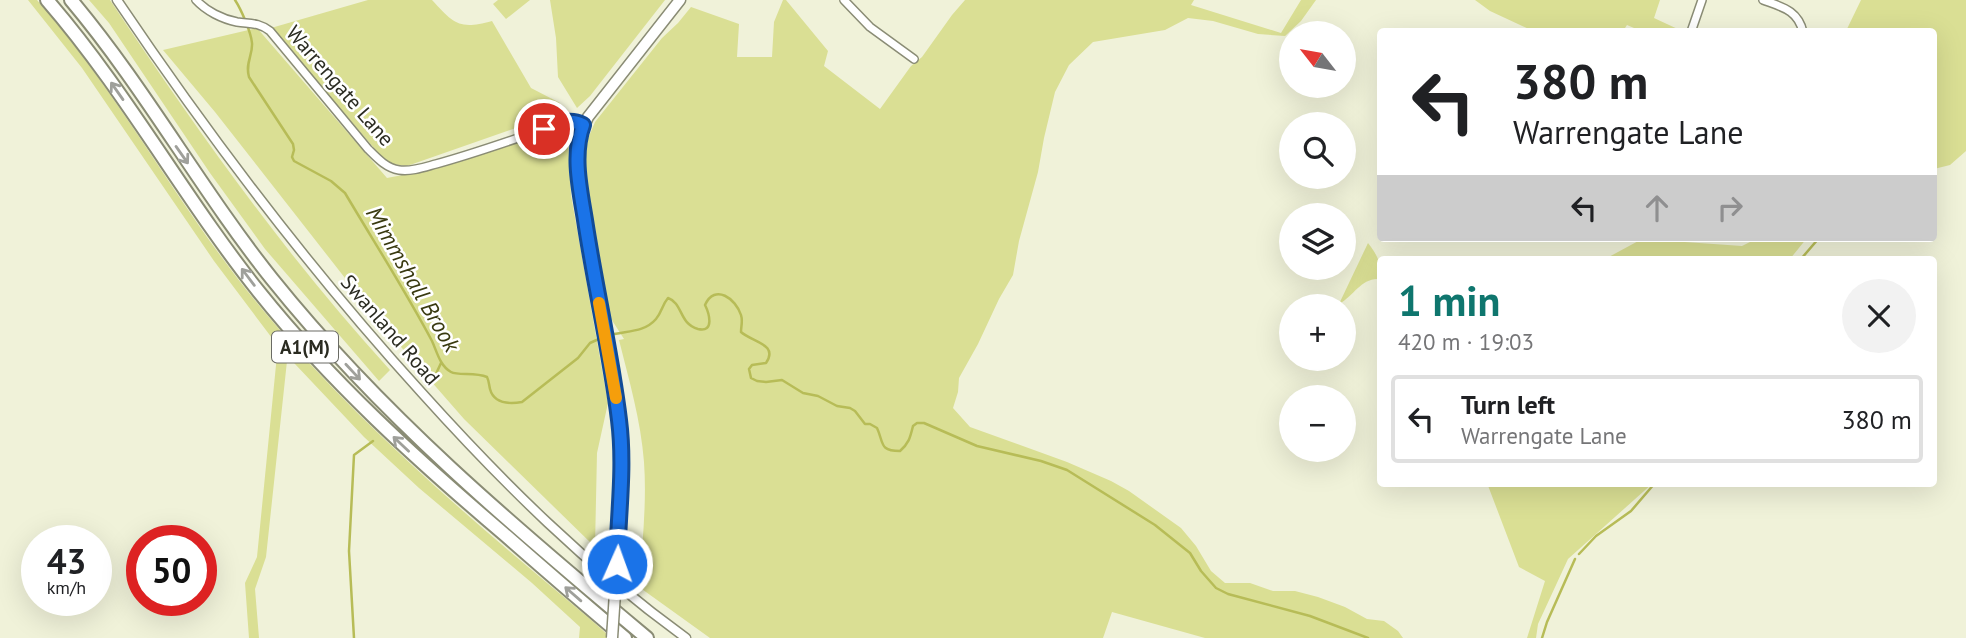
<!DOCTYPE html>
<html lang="en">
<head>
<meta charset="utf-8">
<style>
	:root { --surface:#fff; --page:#f2f2f2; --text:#202124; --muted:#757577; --line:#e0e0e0; --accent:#0f766e }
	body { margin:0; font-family:"PT Sans",sans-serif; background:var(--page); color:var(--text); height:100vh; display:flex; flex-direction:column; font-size:26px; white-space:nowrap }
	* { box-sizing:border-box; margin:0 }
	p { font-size:23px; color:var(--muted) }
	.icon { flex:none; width:38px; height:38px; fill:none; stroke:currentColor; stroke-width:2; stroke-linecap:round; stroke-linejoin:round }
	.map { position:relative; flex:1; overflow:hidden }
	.panel { position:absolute; left:1377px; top:256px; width:560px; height:231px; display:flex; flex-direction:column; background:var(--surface); border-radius:7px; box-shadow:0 7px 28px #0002 }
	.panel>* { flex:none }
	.hud { position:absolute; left:1377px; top:28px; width:560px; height:214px; border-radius:7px; box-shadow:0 7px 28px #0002; background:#fff; color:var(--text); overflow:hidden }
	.needle { width:46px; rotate:301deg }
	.controls { position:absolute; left:1279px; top:21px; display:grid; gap:14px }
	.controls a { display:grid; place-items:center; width:77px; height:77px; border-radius:50%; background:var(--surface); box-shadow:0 7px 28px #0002; font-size:35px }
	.speed { position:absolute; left:21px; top:525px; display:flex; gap:14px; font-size:35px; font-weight:700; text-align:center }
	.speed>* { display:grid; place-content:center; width:91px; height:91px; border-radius:50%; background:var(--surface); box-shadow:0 7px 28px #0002; line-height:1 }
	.speed small { font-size:18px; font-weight:400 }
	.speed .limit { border:10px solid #d22; background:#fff; color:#111 }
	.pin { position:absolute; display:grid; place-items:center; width:60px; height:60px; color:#fff; margin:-30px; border:4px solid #fff; border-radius:50%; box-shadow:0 2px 7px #0007 }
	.me { position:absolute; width:77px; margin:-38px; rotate:2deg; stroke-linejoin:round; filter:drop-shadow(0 0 5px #0008) }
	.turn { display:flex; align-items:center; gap:24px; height:147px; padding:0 21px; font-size:32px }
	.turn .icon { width:91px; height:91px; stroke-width:2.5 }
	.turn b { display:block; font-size:49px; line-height:60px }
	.lanes { display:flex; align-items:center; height:66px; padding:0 21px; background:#0003; justify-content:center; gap:35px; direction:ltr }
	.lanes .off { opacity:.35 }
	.round { display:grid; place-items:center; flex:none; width:74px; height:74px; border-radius:37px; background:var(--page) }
	.head { display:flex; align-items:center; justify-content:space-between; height:119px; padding:0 21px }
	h1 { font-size:42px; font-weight:700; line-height:52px; color:var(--accent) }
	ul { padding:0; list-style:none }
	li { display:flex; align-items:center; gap:21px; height:88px; margin:0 14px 10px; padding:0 7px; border:4px solid var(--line); border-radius:7px }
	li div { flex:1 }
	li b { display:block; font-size:26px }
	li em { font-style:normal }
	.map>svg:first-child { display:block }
	.green { fill:#dadf94 }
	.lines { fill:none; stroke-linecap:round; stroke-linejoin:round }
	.stream { stroke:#b7bc57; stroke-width:2.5 }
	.minor-casing { stroke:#8a8c75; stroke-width:10 }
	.tertiary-casing { stroke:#8a8c75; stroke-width:11 }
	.secondary-casing { stroke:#8a8c75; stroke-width:13 }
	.motorway-casing { stroke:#8a8c75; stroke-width:16 }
	.minor { stroke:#fff; stroke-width:7 }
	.tertiary { stroke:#fff; stroke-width:8 }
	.secondary { stroke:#fff; stroke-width:10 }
	.motorway { stroke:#fff; stroke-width:12 }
	.secondary-bridge-casing { stroke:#8a8c75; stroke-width:13; stroke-linecap:butt }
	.secondary-bridge { stroke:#fff; stroke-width:10 }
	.oneway { stroke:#9fa09b }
	.route-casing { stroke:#114b97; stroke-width:18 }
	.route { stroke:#1a73e8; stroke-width:12 }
	.slow { stroke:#f59e0b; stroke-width:12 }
	.labels { text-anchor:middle; stroke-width:5; stroke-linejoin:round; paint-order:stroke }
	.shield { fill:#fff; stroke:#6a6b64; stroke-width:2 }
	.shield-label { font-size:19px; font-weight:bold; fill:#2a2b21 }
	.street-label { font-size:21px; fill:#2a2b21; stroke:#fff }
	.water-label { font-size:23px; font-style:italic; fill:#393a10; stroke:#fff }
</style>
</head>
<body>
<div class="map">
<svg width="1966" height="638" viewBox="0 0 1966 638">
	<rect width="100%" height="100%" fill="#f0f2d9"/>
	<path class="green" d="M28,0H37C121,95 180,211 262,309C359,426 474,522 590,619L608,635L607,638H579L580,627L532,583L419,488L364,437L278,346L214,261L82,68Z
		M89,0H110C196,129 285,255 390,370L379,381L265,249L210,173L109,23Z
		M368,0H432C454,24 459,30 492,21L531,88L560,103L562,112L407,166L392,164L380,155L271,28Z
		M498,0H530L506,19L493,4Z
		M550,0H665L590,96L577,108L558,77L556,38Z
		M783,0H786L828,51L824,66L880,109L911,66L922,57L952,15L965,0H1194L1191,5L1281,33L1301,0H1316L1301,21L1285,36L1258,34L1213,21L1188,18L1165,30L1093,42L1069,65L1055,92L1044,138L1038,172L1019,241L1013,275L999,299L978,344L959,378L958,392L953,408L970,427L1067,462L1111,481L1129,491L1181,528L1196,546L1211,571L1225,583H1250L1273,591H1295L1318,597L1345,607L1367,619L1384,621L1398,631L1403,638H1205L1112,612L1103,638H710L639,587C642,546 647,504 644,462C641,421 629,380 619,340L624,339L608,314L583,160L587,141L595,122L662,38L678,23L691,7L739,24L737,57H772L774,22Z
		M1475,0H1660L1654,18L1682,31H1641L1627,25L1623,31H1533L1490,11Z
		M1861,0H1966V151L1950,165L1934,169V32L1846,31Z
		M257,28L387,178C446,168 501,148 558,128L568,137L571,195L608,403L597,453L595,547L464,419L381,324L215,112L163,50Z
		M1758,238H1807L1790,259H1605L1642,239L1742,246Z
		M1368,243C1377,254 1383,266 1379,279C1361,278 1354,296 1339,304Z
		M277,355L287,361L266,557L255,589L259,638H249L245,583L257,557Z
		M1487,483H1653L1568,559L1538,624L1536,638H1527L1545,581L1519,567Z"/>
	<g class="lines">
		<path class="stream" d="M235,0C241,9 251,32 252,43C253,55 245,63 249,77L293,144L294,150L292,157L294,161L331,181L345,193C374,242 405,290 432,341C437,352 440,366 451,372C458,376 475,372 487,377C489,381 489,385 490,389C494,404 510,404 522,402L578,358L590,343L601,338
			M1801,259L1819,238
			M607,336C624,330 643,334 656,319C662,312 662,305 668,298C683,303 679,324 698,329C715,333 709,313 705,305C715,283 736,299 741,315C743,321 741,326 741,332C752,342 779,344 766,363L752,365L749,369L751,378L757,381L766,382L782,380L803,393L818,396L837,406L850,408L855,411L865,424H870L877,428C884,443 879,451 900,451C909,443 910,438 913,426L917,423H924L977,446L1041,461L1067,470L1155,525L1190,553L1201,571L1216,588L1228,594L1310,616L1368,638
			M435,376L441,363
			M1579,554L1596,536L1631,511L1655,483
			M354,638L349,551L354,455L373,441
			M1542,638L1547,622L1575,559"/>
		<defs>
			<path id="minor" d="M196,0C206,11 222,19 237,22C250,24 258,22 270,31L368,149C377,158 386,168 399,170C411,172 425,167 436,164C480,152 523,136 565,122L572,121L583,125
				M844,0L870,27L914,59
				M1763,0C1782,7 1798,10 1803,32
				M1691,32L1702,0"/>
			<path id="tertiary" d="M117,0C210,138 310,270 422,393C503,483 588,567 686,638"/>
			<path id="secondary" d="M617,563L622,460L619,420L591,258L578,167L577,146L579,137L588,117L680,0"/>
			<path id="motorway" d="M47,0C126,91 184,198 259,292C331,382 416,459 504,534C544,569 584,604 625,638
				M71,0C145,88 201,190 272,279C381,415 514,527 647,638"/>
		</defs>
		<use href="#minor" class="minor-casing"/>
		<use href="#tertiary" class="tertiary-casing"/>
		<use href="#secondary" class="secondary-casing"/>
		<use href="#motorway" class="motorway-casing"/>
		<use href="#minor" class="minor"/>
		<use href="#tertiary" class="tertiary"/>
		<use href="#secondary" class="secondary"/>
		<use href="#motorway" class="motorway"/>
		<defs>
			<path id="secondary-bridge" d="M612,638L617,563"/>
		</defs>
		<use href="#secondary-bridge" class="secondary-bridge-casing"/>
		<use href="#secondary-bridge" class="secondary-bridge"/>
	</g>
	<defs><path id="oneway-shaft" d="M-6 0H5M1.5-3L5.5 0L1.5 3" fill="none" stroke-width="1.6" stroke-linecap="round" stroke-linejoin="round" transform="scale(1.75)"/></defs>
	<g class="oneway">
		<use href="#oneway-shaft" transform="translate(117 91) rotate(-125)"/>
		<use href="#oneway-shaft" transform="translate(182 155) rotate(55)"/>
		<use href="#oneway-shaft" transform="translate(248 277) rotate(-127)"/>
		<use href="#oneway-shaft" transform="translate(353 372) rotate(47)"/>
		<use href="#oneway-shaft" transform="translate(401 444) rotate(-137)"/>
		<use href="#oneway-shaft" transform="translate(573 594) rotate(-139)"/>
	</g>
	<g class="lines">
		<defs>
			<path id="route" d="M544,129C558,124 569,118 583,125C572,155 580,189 585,220C595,287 611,353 619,420C625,468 618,515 617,564"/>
		</defs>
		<use href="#route" class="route-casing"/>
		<use href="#route" class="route"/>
		<path class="slow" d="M599,303L616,398"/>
	</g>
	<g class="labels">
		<rect class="shield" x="272" y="331.5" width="66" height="31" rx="5"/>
		<g class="shield-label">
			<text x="305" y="354">A1(M)</text>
		</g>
		<g class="street-label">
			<text transform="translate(340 86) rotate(49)" y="7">Warrengate Lane</text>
			<text transform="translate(390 330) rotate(49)" y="7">Swanland Road</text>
		</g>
		<g class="water-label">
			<text transform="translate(413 279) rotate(60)" y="8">Mimmshall Brook</text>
		</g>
	</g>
</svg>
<div class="controls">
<a><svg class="needle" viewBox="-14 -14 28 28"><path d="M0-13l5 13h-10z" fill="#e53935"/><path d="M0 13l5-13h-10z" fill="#757577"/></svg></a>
<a><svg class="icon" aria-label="search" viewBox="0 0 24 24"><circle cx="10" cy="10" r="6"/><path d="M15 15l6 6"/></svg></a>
<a><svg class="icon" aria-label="layers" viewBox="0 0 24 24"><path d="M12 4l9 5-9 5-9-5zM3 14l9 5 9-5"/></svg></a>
<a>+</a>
<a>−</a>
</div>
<div class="speed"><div>43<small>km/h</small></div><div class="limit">50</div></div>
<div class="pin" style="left:544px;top:129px;background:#d93025"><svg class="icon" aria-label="arrive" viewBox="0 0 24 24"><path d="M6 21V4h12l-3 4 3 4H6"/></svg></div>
<svg class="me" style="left:617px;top:564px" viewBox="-20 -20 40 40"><circle r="17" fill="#1a73e8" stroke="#fff" stroke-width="3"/><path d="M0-11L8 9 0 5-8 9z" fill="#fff"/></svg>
<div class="hud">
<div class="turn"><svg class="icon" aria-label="left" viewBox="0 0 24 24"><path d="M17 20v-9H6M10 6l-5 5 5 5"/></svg><div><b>380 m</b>Warrengate Lane</div></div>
<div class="lanes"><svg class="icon" aria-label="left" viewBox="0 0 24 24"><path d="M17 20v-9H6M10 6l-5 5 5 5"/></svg><svg class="icon off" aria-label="ahead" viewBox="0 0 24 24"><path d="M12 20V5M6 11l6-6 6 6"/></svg><svg class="icon off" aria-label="right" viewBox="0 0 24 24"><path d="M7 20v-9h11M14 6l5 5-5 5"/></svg></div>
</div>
<section class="panel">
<div class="head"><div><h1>1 min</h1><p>420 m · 19:03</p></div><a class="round"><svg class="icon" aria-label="close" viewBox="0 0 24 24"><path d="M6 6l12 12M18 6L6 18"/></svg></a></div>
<ul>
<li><svg class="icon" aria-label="left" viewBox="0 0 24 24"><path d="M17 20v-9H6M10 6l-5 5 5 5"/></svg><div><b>Turn left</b><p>Warrengate Lane</p></div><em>380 m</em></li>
</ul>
</section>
</div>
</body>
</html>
